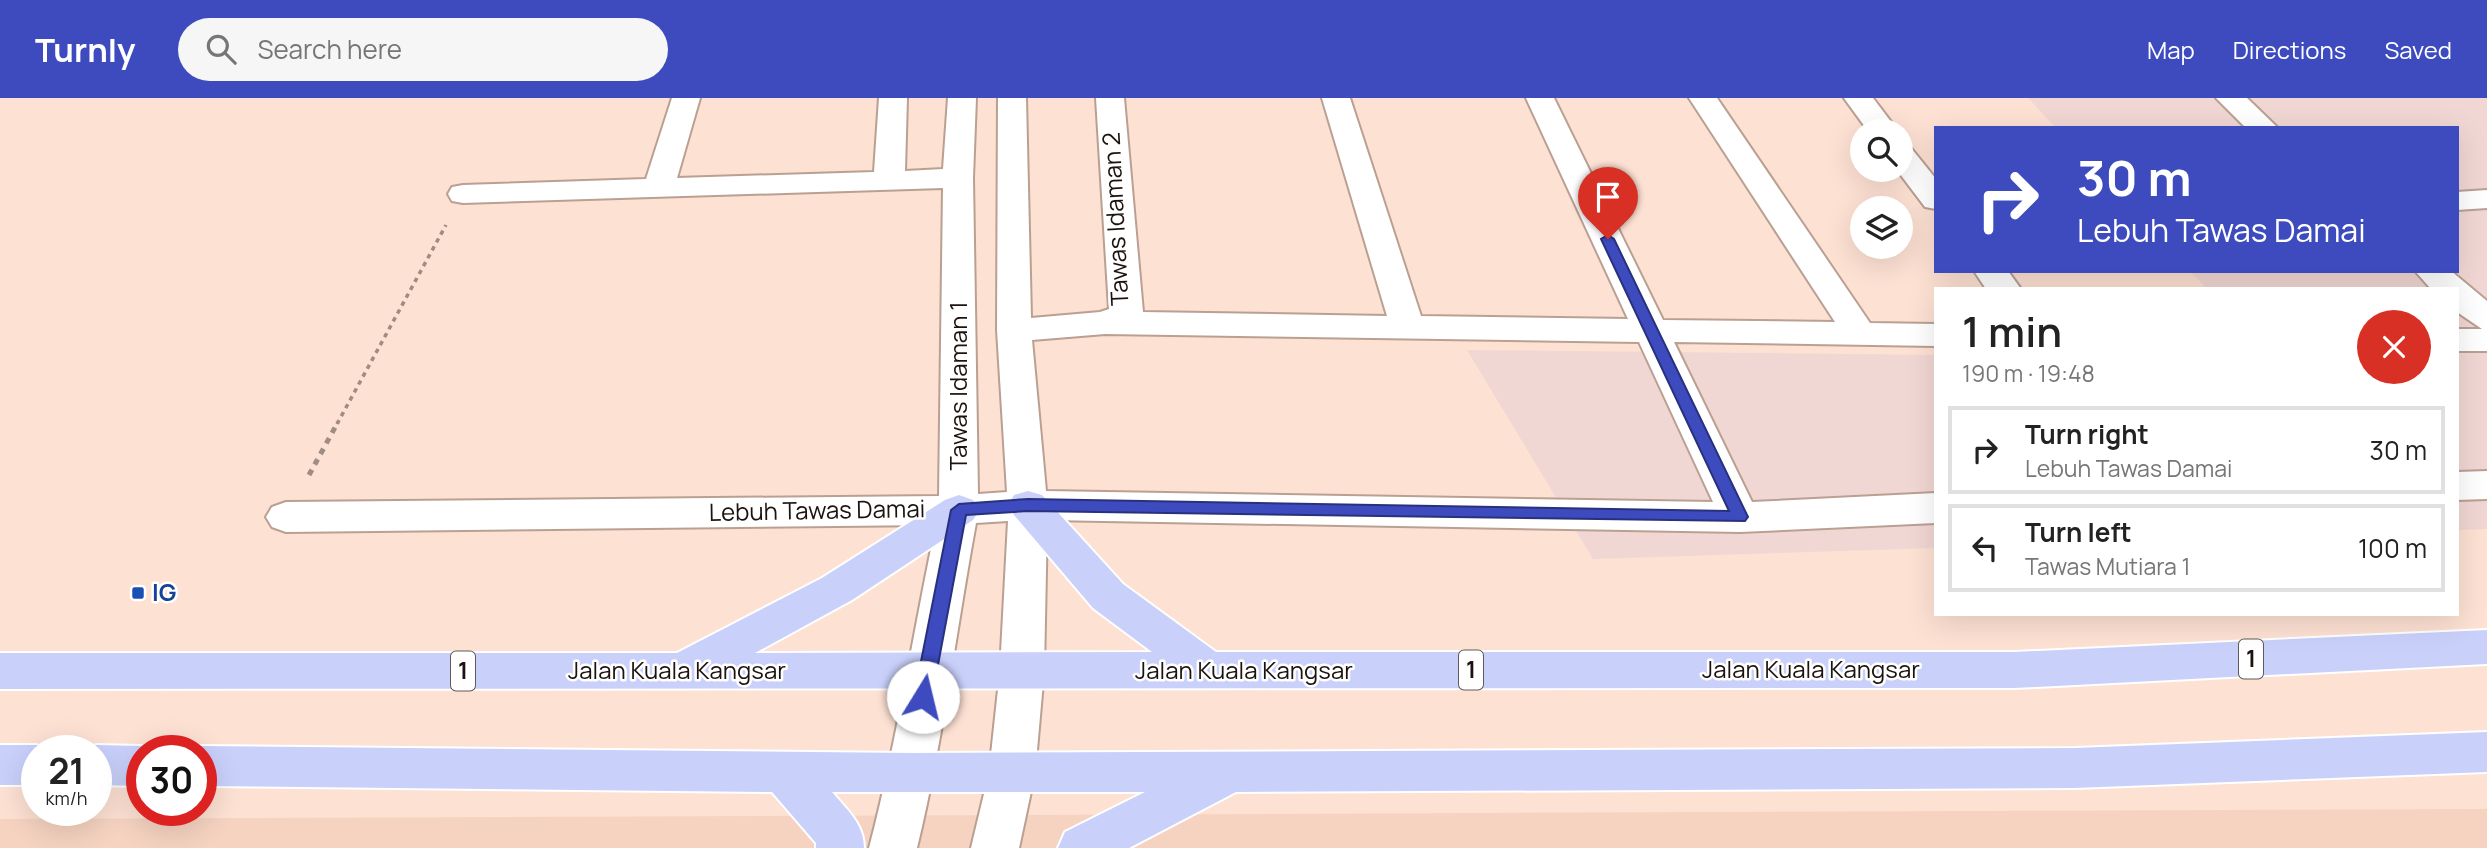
<!DOCTYPE html>
<html lang="en">
<head>
<meta charset="utf-8">
<style>
	:root { --surface:#fff; --page:#f6f6f6; --text:#222; --muted:#767676; --line:#e0e0e0; --accent:#3d4bbf }
	body { margin:0; font-family:Manrope,sans-serif; background:var(--page); color:var(--text); height:100vh; display:flex; flex-direction:column; font-size:26px; white-space:nowrap }
	* { box-sizing:border-box; margin:0 }
	p { font-size:23px; color:var(--muted) }
	.icon { flex:none; width:38px; height:38px; fill:none; stroke:currentColor; stroke-width:2; stroke-linecap:round; stroke-linejoin:round }
	.map { position:relative; flex:1; overflow:hidden }
	.details { position:absolute; left:1934px; top:189px; width:525px; height:329px; display:flex; flex-direction:column; background:var(--surface); border-radius:0px; box-shadow:0 7px 28px #0002 }
	.details>* { flex:none }
	.hud { position:absolute; left:1934px; top:28px; width:525px; height:147px; border-radius:0px; box-shadow:0 7px 28px #0002; background:#3d4bbf; color:#fff; overflow:hidden }
	.fabs { position:absolute; left:1850px; top:21px; display:grid; gap:14px }
	.fabs a { display:grid; place-items:center; width:63px; height:63px; border-radius:50%; background:var(--surface); box-shadow:0 7px 28px #0002; font-size:35px }
	.speed { position:absolute; left:21px; top:637px; display:flex; gap:14px; font-size:35px; font-weight:700; text-align:center }
	.speed>* { display:grid; place-content:center; width:91px; height:91px; border-radius:50%; background:var(--surface); box-shadow:0 7px 28px #0002; line-height:1 }
	.speed small { font-size:18px; font-weight:400 }
	.speed .limit { border:10px solid #d22; background:#fff; color:#111 }
	.pin { position:absolute; display:grid; place-items:center; width:60px; height:60px; color:#fff; margin:-72px -30px; border-radius:50% 50% 50% 0; rotate:-45deg; box-shadow:0 0 7px #0007 }
	.pin .icon { rotate:45deg }
	.me { position:absolute; width:77px; margin:-38px; rotate:9deg; stroke-linejoin:round; filter:drop-shadow(0 0 5px #0008) }
	.turn { display:flex; align-items:center; gap:24px; height:147px; padding:0 28px; font-size:32px }
	.turn .icon { width:91px; height:91px; stroke-width:2.5 }
	.turn b { display:block; font-size:49px; line-height:60px }
	.round { display:grid; place-items:center; flex:none; width:74px; height:74px; border-radius:37px; background:var(--page) }
	.head { display:flex; align-items:center; justify-content:space-between; height:119px; padding:0 28px }
	h1 { font-size:42px; font-weight:600; line-height:52px }
	ul { padding:0; list-style:none }
	li { display:flex; align-items:center; gap:21px; height:88px; margin:0 14px 10px; padding:0 14px; border:4px solid var(--line); border-radius:0px }
	li div { flex:1 }
	li b { display:block; font-size:26px }
	li em { font-style:normal }
	header { display:flex; align-items:center; gap:42px; box-sizing:border-box; height:98px; padding:0 35px; background:var(--accent); color:#fff }
	header strong { font-size:33px }
	nav { display:flex; gap:38px; margin-inline-start:auto; font-size:24px }
	.search { width:490px; height:63px; background:var(--page); display:flex; align-items:center; gap:18px; box-sizing:border-box; padding:0 24px; border-radius:38px; color:var(--muted); font-size:26px }
	.map>svg:first-child { display:block }
	.commercial { fill:#f1d7d3 }
	.built { fill:#f6d3c1 }
	.lines { fill:none; stroke-linecap:round; stroke-linejoin:round }
	.minor-casing { stroke:#baa092; stroke-width:4 }
	.highway-casing { stroke:#fff; stroke-width:4 }
	.path-far1 { stroke:#a08c82; stroke-width:3.5; stroke-dasharray:4.5 4.5; stroke-linecap:butt }
	.path { stroke:#a08c82; stroke-width:5; stroke-dasharray:6 6; stroke-linecap:butt }
	.minor { fill:#fff; fill-rule:evenodd }
	.highway { fill:#c9d1fb; fill-rule:evenodd }
	.route { fill:#3d4bbf; stroke:#28317c; stroke-width:2 }
	.transit-dot { fill:#1a4fb4; stroke:#fff; stroke-width:2.5 }
	.labels { text-anchor:middle; stroke-width:5; stroke-linejoin:round; paint-order:stroke }
	.shield { fill:#fff; stroke:#605a56; stroke-width:2 }
	.shield-label { font-size:23px; font-weight:bold; fill:#1c130e }
	.street-label { font-size:24px; fill:#1c130e; stroke:#fff }
	.transit-label { font-size:24px; font-weight:bold; fill:#164399; stroke:#fff; text-anchor:start }
</style>
</head>
<body>
<header>
<strong>Turnly</strong>
<div class="search"><svg class="icon" aria-label="search" viewBox="0 0 24 24"><circle cx="10" cy="10" r="6"/><path d="M15 15l6 6"/></svg>Search here</div>
<nav><a>Map</a><a>Directions</a><a>Saved</a></nav>
</header>
<div class="map">
<svg width="2487" height="750" viewBox="0 0 2487 750">
	<rect width="100%" height="100%" fill="#fde1d3"/>
	<path class="commercial" d="M2028,0H2487V431L2457,432V191H2207L2190,173H2457V30H2056Z
		M1467,252L1935,257V450L1593,461Z"/>
	<path class="built" d="M2487,711V750H0V721Z"/>
	<g class="lines">
		<defs>
			<path id="minor" d="M672,0H700L677,80L874,74L879,0H907L905,73L943,71L948,0H976L973,80L978,396L1007,394L997,232L998,0H1026L1031,220L1100,214L1109,211L1096,0H1124L1143,214L1387,218L1322,0H1350L1421,218L1628,221L1526,0H1554L1663,222L1835,224L1689,0H1717L1870,225L1936,226V248L1674,244L1752,404L1936,395V425L1740,434L1047,422L1044,573L1035,675L1019,750H971L989,675L1000,573L1008,423L976,425C956,533 943,643 917,750H869C897,644 913,534 936,427L286,434L272,429L266,419L272,409L286,404L939,398L943,90L463,105L452,103L448,96L452,89L463,87L646,81ZM1105,236L1639,244L1713,404L1046,393L1032,242Z
				M1844,0H1873L1898,33H1868Z
				M2216,0H2247L2278,30H2246Z
				M1900,47L1911,50L1936,81V111L1925,109L1897,72H1900Z
				M2487,92V110L2457,112V94Z
				M1974,173H2008L2021,191H1986Z
				M2415,173H2451L2487,203V253H2457V231H2482L2457,214V191H2431Z
				M2487,373V401L2457,402V374Z"/>
			<path id="highway" d="M1028,393L1042,397L1123,486L1216,554H2015L2487,532V566L2015,590L0,591V555H677L822,480L945,402L959,397L973,402L979,412L973,422L852,502L755,555L1152,554L1093,510L1014,417L1008,407L1014,397Z
				M2487,634V674L2075,690L1236,694L1129,750H1058L1065,734L1145,694H832C847,712 864,726 864,750H816V745L772,694L201,688V653H187L201,648L912,655L2075,650Z
				M0,647H37L53,653H37V687H0Z
				M96,647L142,648L156,653H142V688L96,687V653H80Z"/>
		</defs>
		<use href="#minor" class="minor-casing"/>
		<use href="#highway" class="highway-casing"/>
		<path class="path-far1" d="M337,326L446,127"/>
		<path class="path" d="M309,377L338,324"/>
		<use href="#minor" class="minor"/>
		<use href="#highway" class="highway"/>
	</g>
	<path class="route" d="M1608,137L1614,141L1748,419L1745,423L1028,413L966,417L932,599L929,604H916L914,599L951,412L959,406L1028,401L1729,413L1601,141Z"/>
	<rect class="transit-dot" x="131" y="488" width="14" height="14" rx="3.5"/>
	<g class="labels">
		<g class="shield">
			<rect x="2239" y="541.5" width="24" height="39" rx="5"/>
			<rect x="1459" y="552.5" width="24" height="39" rx="5"/>
			<rect x="451" y="553.5" width="24" height="39" rx="5"/>
		</g>
		<g class="shield-label">
			<text x="2251" y="569">1</text>
			<text x="1471" y="580">1</text>
			<text x="463" y="581">1</text>
		</g>
		<g class="street-label">
			<text transform="translate(1116 121) rotate(-93)" y="8">Tawas Idaman 2</text>
			<text transform="translate(959 288) rotate(-90)" y="8">Tawas Idaman 1</text>
			<text transform="translate(817 413) rotate(-1)" y="8">Lebuh Tawas Damai</text>
			<text x="1811" y="580">Jalan Kuala Kangsar</text>
			<text x="677" y="581">Jalan Kuala Kangsar</text>
			<text x="1244" y="581">Jalan Kuala Kangsar</text>
		</g>
		<g class="transit-label">
			<text x="152" y="503">IG</text>
		</g>
	</g>
</svg>
<div class="fabs">
<a><svg class="icon" aria-label="search" viewBox="0 0 24 24"><circle cx="10" cy="10" r="6"/><path d="M15 15l6 6"/></svg></a>
<a><svg class="icon" aria-label="layers" viewBox="0 0 24 24"><path d="M12 4l9 5-9 5-9-5zM3 14l9 5 9-5"/></svg></a>
</div>
<div class="speed"><div>21<small>km/h</small></div><div class="limit">30</div></div>
<div class="pin" style="left:1608px;top:141px;background:#d93025"><svg class="icon" aria-label="arrive" viewBox="0 0 24 24"><path d="M6 21V4h12l-3 4 3 4H6"/></svg></div>
<svg class="me" style="left:923px;top:599px" viewBox="-20 -20 40 40"><circle r="19" fill="#fff"/><path d="M0-13L10 11 0 6-10 11z" fill="#3d4bbf"/></svg>
<div class="hud">
<div class="turn"><svg class="icon" aria-label="right" viewBox="0 0 24 24"><path d="M7 20v-9h11M14 6l5 5-5 5"/></svg><div><b>30 m</b>Lebuh Tawas Damai</div></div>
</div>
<section class="details">
<div class="head"><div><h1>1 min</h1><p>190 m · 19:48</p></div><a class="round" style="background:#d93025;color:#fff"><svg class="icon" aria-label="close" viewBox="0 0 24 24"><path d="M6 6l12 12M18 6L6 18"/></svg></a></div>
<ul>
<li><svg class="icon" aria-label="right" viewBox="0 0 24 24"><path d="M7 20v-9h11M14 6l5 5-5 5"/></svg><div><b>Turn right</b><p>Lebuh Tawas Damai</p></div><em>30 m</em></li>
<li><svg class="icon" aria-label="left" viewBox="0 0 24 24"><path d="M17 20v-9H6M10 6l-5 5 5 5"/></svg><div><b>Turn left</b><p>Tawas Mutiara 1</p></div><em>100 m</em></li>
</ul>
</section>
</div>
</body>
</html>
